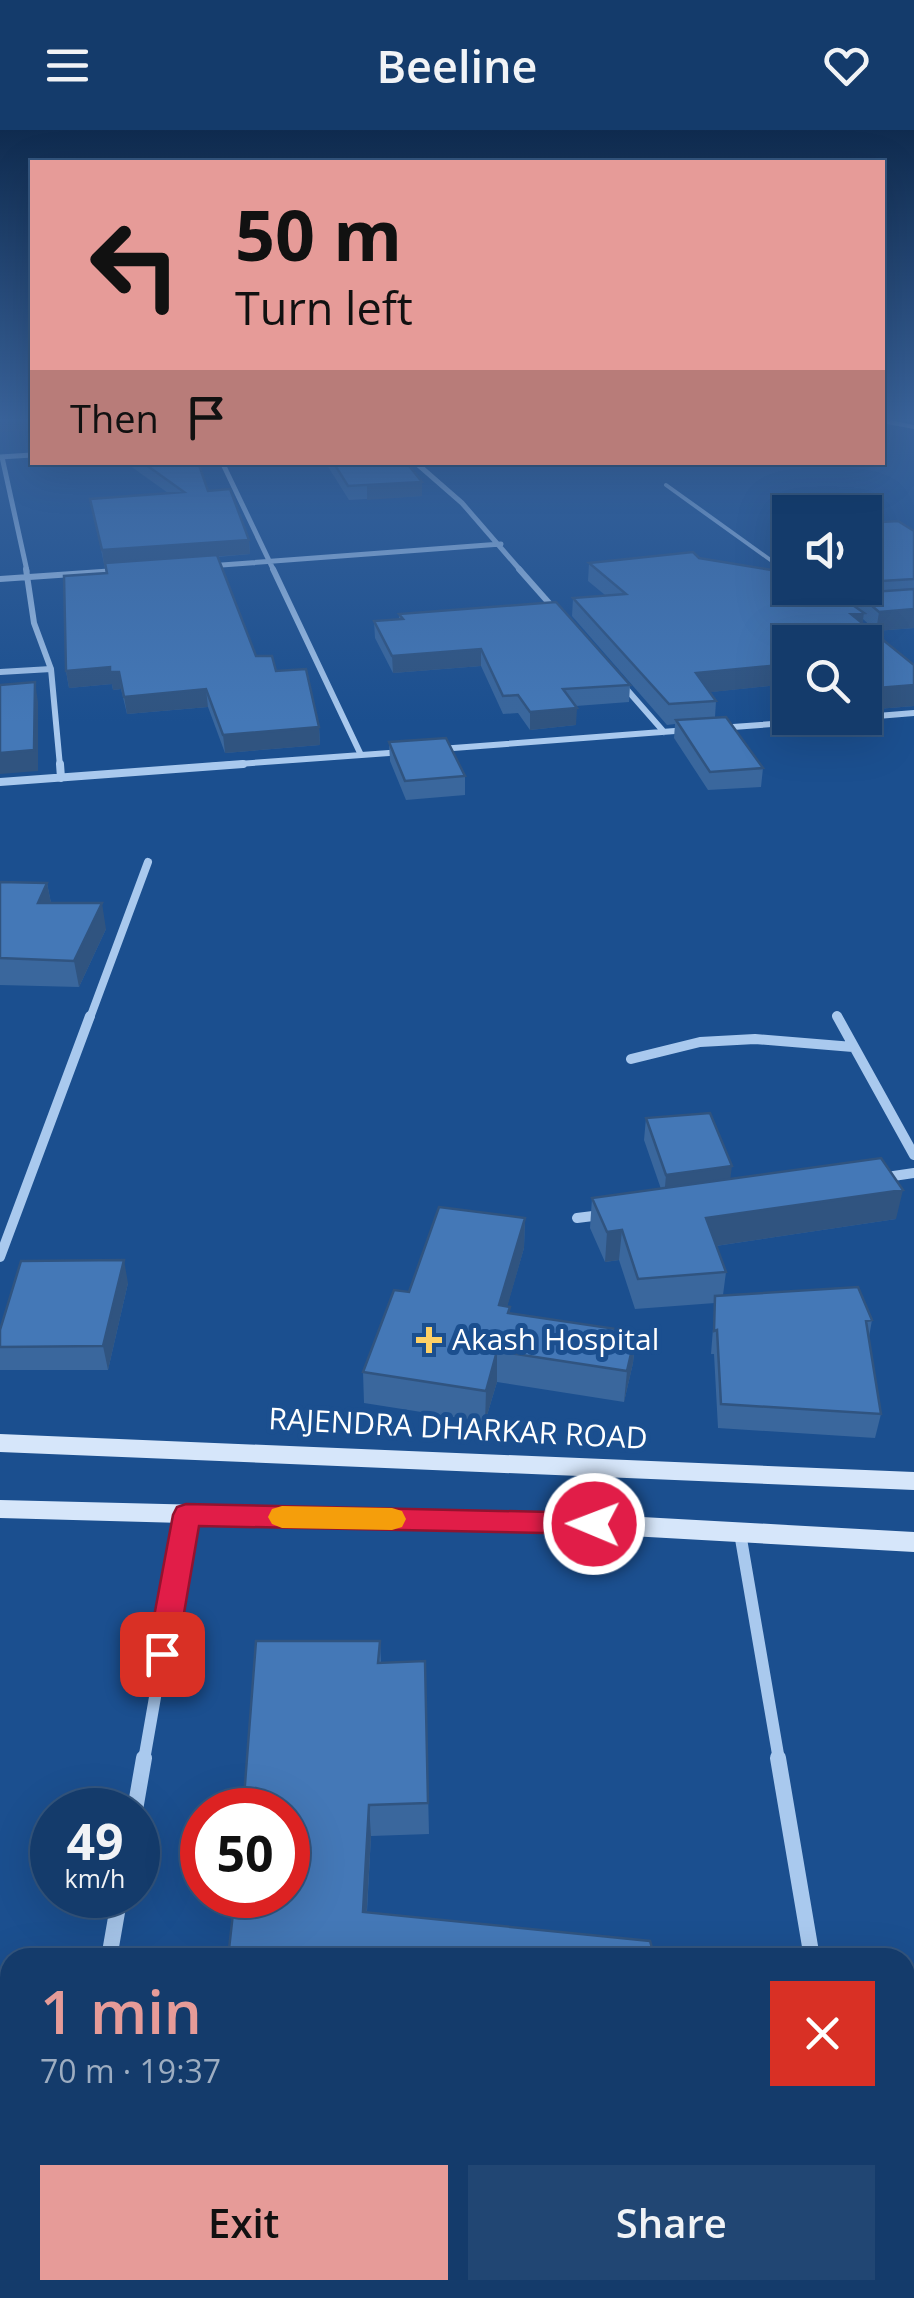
<!DOCTYPE html>
<html lang="en">
<head>
<meta charset="utf-8">
<style>
	:root { --surface:#143b6b; --page:#214673; --text:#f1f3f6; --muted:#9dadc1; --line:#33557e; --accent:#e69b98 }
	body { margin:0; font-family:"Open Sans",sans-serif; background:var(--page); color:var(--text); height:100vh; display:flex; flex-direction:column; font-size:38px; white-space:nowrap }
	* { box-sizing:border-box; margin:0 }
	p { font-size:32px; color:var(--muted) }
	.icon { flex:none; width:55px; height:55px; fill:none; stroke:currentColor; stroke-width:2; stroke-linecap:round; stroke-linejoin:round }
	.map { position:relative; flex:1; overflow:hidden }
	.details { position:absolute; left:0px; top:1818px; width:915px; height:352px; display:flex; flex-direction:column; background:var(--surface); border-radius:30px 30px 0 0; box-shadow:0 10px 40px #0002,0 0 0 2px var(--line) }
	.details>* { flex:none }
	.top-card { position:absolute; left:30px; top:30px; width:855px; height:305px; border-radius:0px; box-shadow:0 10px 40px #0002,0 0 0 2px var(--line); background:#e69b98; color:#111; overflow:hidden }
	.buttons { position:absolute; left:772px; top:365px; display:grid; gap:20px }
	.buttons a { display:grid; place-items:center; width:110px; height:110px; border-radius:0px; background:var(--surface); box-shadow:0 10px 40px #0002,0 0 0 2px var(--line); font-size:50px }
	.speed { position:absolute; left:30px; top:1658px; display:flex; gap:20px; font-size:50px; font-weight:700; text-align:center }
	.speed>* { display:grid; place-content:center; width:130px; height:130px; border-radius:50%; background:var(--surface); box-shadow:0 10px 40px #0002,0 0 0 2px var(--line); line-height:1 }
	.speed small { font-size:25px; font-weight:400 }
	.speed .limit { border:15px solid #d22; background:#fff; color:#111 }
	.pin { position:absolute; display:grid; place-items:center; width:85px; height:85px; color:#fff; margin:-42px; border-radius:20px; box-shadow:0 5px 15px #0006 }
	.me { position:absolute; width:110px; margin:-55px; rotate:271deg; stroke-linejoin:round; filter:drop-shadow(0 0 8px #0008) }
	.turn { display:flex; align-items:center; gap:35px; height:210px; padding:0 40px; font-size:45px }
	.turn .icon { width:130px; height:130px; stroke-width:2.5 }
	.turn b { display:block; font-size:70px; line-height:85px }
	.then { display:flex; align-items:center; height:95px; padding:0 40px; background:#0003; gap:20px; font-size:38px }
	.round { display:grid; place-items:center; flex:none; width:105px; height:105px; border-radius:0px; background:var(--page) }
	.headline { display:flex; align-items:center; justify-content:space-between; height:170px; padding:0 40px }
	h1 { font-size:60px; font-weight:600; line-height:75px; color:var(--accent) }
	.action { display:flex; gap:20px; margin-top:auto; padding:20px 40px }
	.action a { flex:1; height:115px; border-radius:0px; background:var(--accent); color:#111; font-size:40px; font-weight:600; line-height:115px; text-align:center }
	.action a+a { background:var(--page); color:var(--text) }
	header { display:flex; justify-content:space-between; align-items:center; height:130px; padding:0 40px; background:var(--surface); font-size:45px; font-weight:600 }
	.map>svg:first-child { display:block }
	.lines { fill:none; stroke-linecap:round; stroke-linejoin:round }
	.lane { stroke:#a9c9ee; stroke-width:4 }
	.street-far5 { stroke:#a9c9ee; stroke-width:5 }
	.street-far4 { stroke:#a9c9ee; stroke-width:6 }
	.street-far3 { stroke:#a9c9ee; stroke-width:8 }
	.street-far2 { stroke:#a9c9ee; stroke-width:10 }
	.street-far1 { stroke:#a9c9ee; stroke-width:12 }
	.street { stroke:#a9c9ee; stroke-width:16 }
	.secondary { fill:#d6e6fa; fill-rule:evenodd }
	.wall { fill:#3a679d }
	.shaded-wall { fill:#305480 }
	.building { fill:#4478b7; stroke:#305480; stroke-width:2.5 }
	.route { fill:#e11d48; stroke:#92132f; stroke-width:2.5 }
	.slow { fill:#f59e0b }
	.poi-dot { fill:#ffd166; stroke:#1b4f8f; stroke-width:4 }
	.labels { text-anchor:middle; stroke-width:10; stroke-linejoin:round; paint-order:stroke }
	.poi-label { font-size:30px; fill:#fff; stroke:#1b4f8f; text-anchor:start }
	.street-label { font-size:30px; fill:#fff; stroke:#1b4f8f }
</style>
</head>
<body>
<header><svg class="icon" aria-label="menu" viewBox="0 0 24 24"><path d="M4 6h16M4 12h16M4 18h16"/></svg>Beeline<svg class="icon" aria-label="heart" viewBox="0 0 24 24"><path d="M12 20l-8-8c-3-5 5-10 8-4 3-6 11-1 8 4z"/></svg></header>
<div class="map">
<svg width="914" height="2168" viewBox="0 0 914 2168">
	<rect width="100%" height="100%" fill="#1b4f8f"/>
	<g class="lines">
		<path class="lane" d="M666,355L790,444"/>
		<path class="street-far5" d="M0,327L32,325
			M2,327L27,441
			M222,332L274,441
			M415,332L462,373L521,441
			M208,436L501,414"/>
		<path class="street-far4" d="M26,439L34,493L51,539L60,636
			M273,439L361,625
			M519,439L557,482
			M0,449L116,441
			M0,542L51,539
			M622,554L664,602
			M865,587L914,583
			M719,598L853,588
			M440,619L688,600
			M210,636L403,622"/>
		<path class="street-far3" d="M60,634L61,648
			M0,652L243,634
			M90,888L148,732"/>
		<path class="street-far2" d="M837,886L914,1025
			M631,929L700,912L755,909L853,917
			M880,1048L914,1043
			M577,1088L601,1085
			M0,1127L90,886"/>
		<path class="street-far1" d="M740,1403L779,1630
			M144,1630L187,1385"/>
		<path class="street" d="M778,1628L812,1828
			M135,1680L144,1628
			M109,1828L120,1765
			M869,2160L870,2168
			M49,2168L51,2160"/>
		<path class="secondary" d="M882,288L914,295V299L882,293Z
			M0,1304L914,1342V1360L603,1347L606,1385L914,1402V1422L595,1404L0,1388V1370L582,1384L579,1346L0,1322Z"/>
	</g>
	<path class="wall" d="M129,332H198L208,361L249,410L250,424L218,427L256,526L276,541L319,597L320,615L225,623L208,577L127,584L121,559L113,560L112,554L69,558L66,541L106,443L90,369L168,363L129,335Z
		M325,332H406L422,366L349,370Z
		M865,393L914,401V498L876,501L863,489L862,494L914,535V576L865,580V512H790V567L778,555L710,562L716,571L715,587L763,638L761,657L708,660L674,608L675,594L667,595L572,486L573,468L605,465L588,451L589,433L699,428L855,476L856,470L837,458H865Z
		M790,399V424L780,417L782,400Z
		M399,484L630,555L629,572L576,576V595L530,600L518,583L503,584L481,536L393,543L375,508L374,491L399,489Z
		M389,612L465,646V665L406,670L390,631Z
		M0,752L47,753L51,773L106,799L79,857L0,855Z
		M646,988L731,1049L896,1089L716,1116L726,1142L723,1165L872,1190L869,1207L881,1284L875,1308L718,1298L714,1224H711L715,1173L635,1179L619,1130L605,1132L590,1098L592,1068L661,1059L644,1010Z
		M525,1088L524,1118L507,1176L510,1177V1183L636,1202L633,1233L624,1272L497,1252L485,1292L364,1273L363,1242L409,1162Z
		M128,1153L108,1240H0V1200Z
		M380,1511L381,1533L425,1531L429,1704L371,1706L367,1782L228,1828Z"/>
	<path class="shaded-wall" d="M32,289V300L0,302V291Z
		M422,352V366L367,370V356Z
		M249,410L250,424L104,435L102,420Z
		M914,479V498L876,501L879,482Z
		M864,483L861,502L851,484Z
		M481,519V536L393,543L392,526Z
		M780,535L778,555L694,564L696,543Z
		M110,537L112,554L69,558L66,541Z
		M110,542H119L121,559L113,560Z
		M35,552L38,572V641L0,644V623Z
		M914,555V576L865,580V559Z
		M206,559L208,577L127,584L124,567Z
		M577,578L576,595L530,600V582Z
		M319,597L320,615L225,623L223,605Z
		M47,753L52,778L38,773Z
		M102,773L106,799L79,857L74,831Z
		M732,1036L729,1059L664,1068L666,1045Z
		M903,1060L896,1089L702,1118L706,1088Z
		M525,1088L524,1118L499,1206V1175Z
		M622,1100L619,1130L605,1132L607,1102Z
		M124,1130L128,1153L108,1240L103,1216Z
		M636,1202L633,1233L624,1272L627,1241Z
		M497,1221V1252L485,1292L486,1261Z
		M369,1675L371,1706L365,1812L363,1782Z"/>
	<path class="building" d="M0,288H32V289L0,291Z
		M142,332H198L208,361L230,359L249,410L102,420L90,369L184,362Z
		M333,332H406L422,352L348,356Z
		M898,391L914,401V449L865,452V393Z
		M693,422L699,428L790,443V458H829L864,483L851,484L914,535V555L865,559V512H790V544L780,535L696,543L716,571L669,574L573,468L626,464L589,433Z
		M217,425L256,526H272L276,541L306,539L319,597L223,605L206,559L124,567L119,542H110V537L66,541L64,446L107,443L105,433Z
		M914,459V479L879,482L857,463Z
		M556,472L630,555L563,559L577,578L530,582L518,565L503,566L481,519L392,526L374,491L403,489L399,484Z
		M35,552L34,620L0,623V555Z
		M726,587L763,638L710,642L676,590Z
		M446,608L465,646L405,651L389,612Z
		M0,752L47,753L38,773H102L74,831L0,828Z
		M710,983L732,1036L666,1045L646,988Z
		M881,1028L903,1060L706,1088L726,1142L638,1149L622,1100L607,1102L592,1068Z
		M439,1077L525,1088L499,1175L510,1177L508,1183L636,1202L627,1241L497,1221L486,1261L363,1242L394,1160L409,1162Z
		M124,1130L103,1216L0,1217V1200L21,1131Z
		M858,1157L872,1190L866,1191L881,1284L721,1274L717,1200L714,1201L715,1166Z
		M256,1511H380L378,1533L425,1531L428,1673L369,1675L363,1782L650,1811L655,1828H228L235,1765H288V1680H243Z"/>
	<linearGradient id="sky" x2="0" y2="1"><stop stop-color="#0f2b4f"/><stop offset="0.49" stop-color="#39639b"/><stop offset="1" stop-color="#39639b" stop-opacity="0"/></linearGradient>
	<rect width="914" height="592" fill="url(#sky)"/>
	<path class="route" d="M186,1374L594,1383L604,1386L609,1394L604,1401L594,1404L199,1396L177,1524L172,1533L162,1537L151,1533L147,1524L173,1385L177,1377Z"/>
	<path class="slow" d="M282,1376L392,1378L402,1381L406,1389L402,1397L392,1400L282,1398L272,1394L268,1387L272,1379Z"/>
	<path class="poi-dot" d="M424 1195h10v10h10v10h-10v10h-10v-10h-10v-10h10z"/>
	<g class="labels">
		<g class="poi-label">
			<text x="452" y="1220">Akash Hospital</text>
		</g>
		<g class="street-label">
			<text transform="translate(458 1299) rotate(3)" y="10">RAJENDRA DHARKAR ROAD</text>
		</g>
	</g>
</svg>
<div class="buttons">
<a><svg class="icon" aria-label="sound" viewBox="0 0 24 24"><path d="M4 9h4l5-4v14l-5-4H4zM17 9q2 3 0 6"/></svg></a>
<a><svg class="icon" aria-label="search" viewBox="0 0 24 24"><circle cx="10" cy="10" r="6"/><path d="M15 15l6 6"/></svg></a>
</div>
<div class="speed"><div>49<small>km/h</small></div><div class="limit">50</div></div>
<div class="pin" style="left:162px;top:1524px;background:#d93025"><svg class="icon" aria-label="arrive" viewBox="0 0 24 24"><path d="M6 21V4h12l-3 4 3 4H6"/></svg></div>
<svg class="me" style="left:594px;top:1394px" viewBox="-20 -20 40 40"><circle r="17" fill="#e11d48" stroke="#fff" stroke-width="3"/><path d="M0-11L8 9 0 5-8 9z" fill="#fff"/></svg>
<div class="top-card">
<div class="turn"><svg class="icon" aria-label="left" viewBox="0 0 24 24"><path d="M17 20v-9H6M10 6l-5 5 5 5"/></svg><div><b>50 m</b>Turn left</div></div>
<div class="then">Then<svg class="icon" aria-label="arrive" viewBox="0 0 24 24"><path d="M6 21V4h12l-3 4 3 4H6"/></svg></div>
</div>
<section class="details">
<div class="headline"><div><h1>1 min</h1><p>70 m · 19:37</p></div><a class="round" style="background:#d93025;color:#fff"><svg class="icon" aria-label="close" viewBox="0 0 24 24"><path d="M6 6l12 12M18 6L6 18"/></svg></a></div>
<div class="action"><a>Exit</a><a>Share</a></div>
</section>
</div>
</body>
</html>
